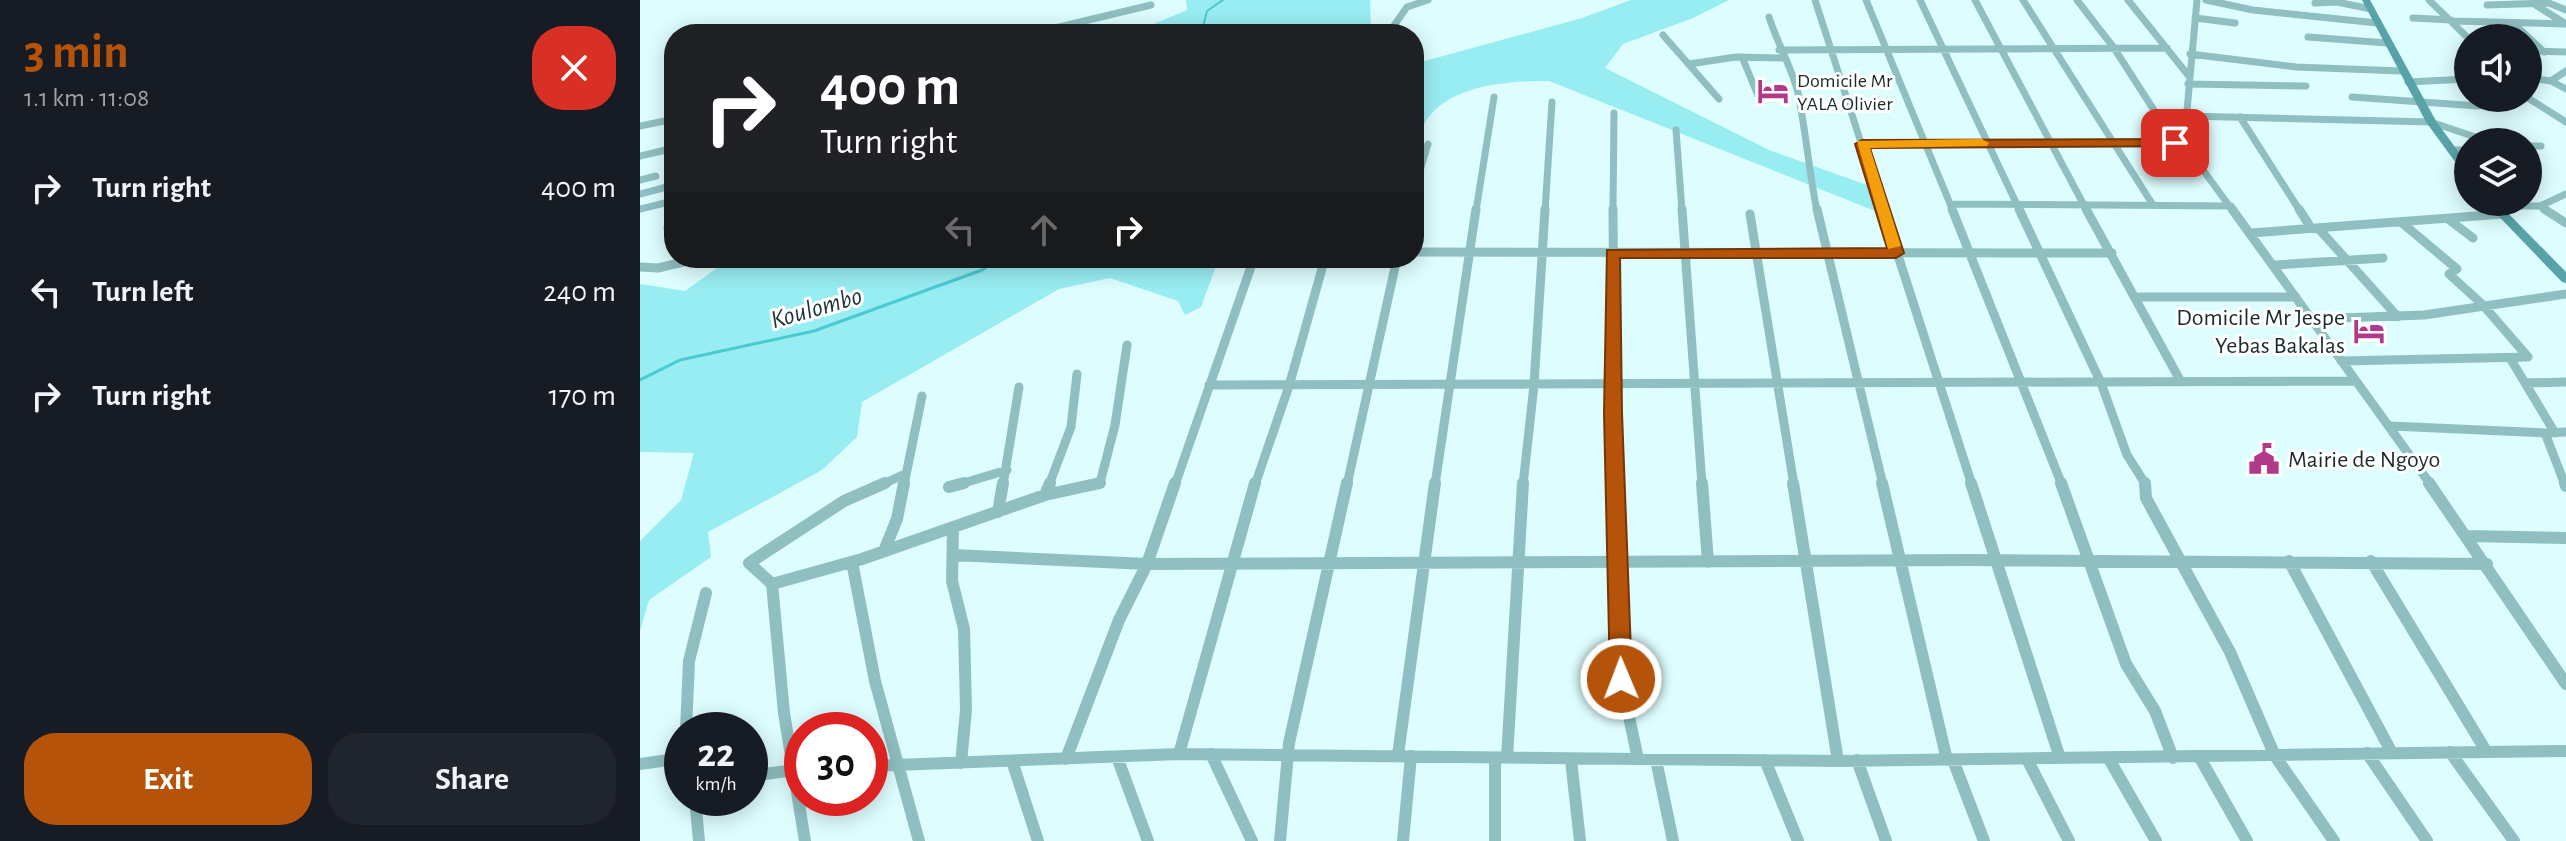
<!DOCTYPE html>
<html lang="en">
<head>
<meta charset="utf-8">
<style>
	:root { --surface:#171b24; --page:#20242c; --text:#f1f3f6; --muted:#9ea1a6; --accent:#b45309 }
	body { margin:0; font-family:"Alegreya Sans",sans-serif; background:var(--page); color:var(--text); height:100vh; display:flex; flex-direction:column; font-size:30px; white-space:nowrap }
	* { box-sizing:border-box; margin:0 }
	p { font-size:26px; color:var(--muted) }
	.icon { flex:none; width:44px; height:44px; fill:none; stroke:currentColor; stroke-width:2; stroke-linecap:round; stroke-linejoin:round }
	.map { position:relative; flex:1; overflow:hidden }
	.panel { display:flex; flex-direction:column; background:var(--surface); width:640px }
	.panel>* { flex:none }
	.banner { position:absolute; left:24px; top:24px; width:760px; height:244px; border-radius:32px; box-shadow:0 4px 20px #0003; background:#202124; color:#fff; overflow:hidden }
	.fabs { position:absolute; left:1814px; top:24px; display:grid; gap:16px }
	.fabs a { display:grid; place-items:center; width:88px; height:88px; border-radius:50%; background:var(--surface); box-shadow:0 4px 20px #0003; font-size:40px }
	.speed { position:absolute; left:24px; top:712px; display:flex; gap:16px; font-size:40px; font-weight:700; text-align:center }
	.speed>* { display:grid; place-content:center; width:104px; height:104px; border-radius:50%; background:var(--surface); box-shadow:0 4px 20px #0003; line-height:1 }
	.speed small { font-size:20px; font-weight:400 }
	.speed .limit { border:12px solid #d22; background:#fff; color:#111 }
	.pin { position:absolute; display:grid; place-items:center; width:68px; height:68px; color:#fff; margin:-34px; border-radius:16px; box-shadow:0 4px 12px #0006 }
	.me { position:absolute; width:88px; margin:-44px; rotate:359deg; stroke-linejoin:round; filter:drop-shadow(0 0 6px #0008) }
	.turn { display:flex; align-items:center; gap:28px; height:168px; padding:0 24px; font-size:36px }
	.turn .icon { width:104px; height:104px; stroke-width:2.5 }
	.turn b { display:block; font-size:56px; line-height:68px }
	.lanes { display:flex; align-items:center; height:76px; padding:0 24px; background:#0003; justify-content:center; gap:40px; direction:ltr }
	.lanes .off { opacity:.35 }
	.round { display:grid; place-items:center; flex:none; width:84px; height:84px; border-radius:32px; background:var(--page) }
	.head { display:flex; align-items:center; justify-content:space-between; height:136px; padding:0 24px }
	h1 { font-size:48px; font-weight:700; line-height:60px; color:var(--accent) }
	.primary-button { display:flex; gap:16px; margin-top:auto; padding:16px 24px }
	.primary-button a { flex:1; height:92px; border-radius:32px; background:var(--accent); color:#fff; font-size:32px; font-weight:700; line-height:92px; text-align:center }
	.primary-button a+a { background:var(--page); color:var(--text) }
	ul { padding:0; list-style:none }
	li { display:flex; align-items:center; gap:24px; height:104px; padding:0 24px }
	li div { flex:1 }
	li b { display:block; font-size:30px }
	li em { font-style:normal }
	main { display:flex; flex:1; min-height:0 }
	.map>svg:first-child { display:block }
	.green { fill:#98edf2 }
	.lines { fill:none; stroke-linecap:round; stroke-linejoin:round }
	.stream-far1 { stroke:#49cad1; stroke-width:2 }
	.stream { stroke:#49cad1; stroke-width:3 }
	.street-far2 { stroke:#8fbfc1; stroke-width:7 }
	.street-far1 { stroke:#8fbfc1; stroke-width:9 }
	.street { stroke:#8fbfc1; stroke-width:12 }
	.secondary { fill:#57a3a7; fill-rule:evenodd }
	.route { fill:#b45309; stroke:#753606; stroke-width:2 }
	.slow { fill:#f59e0b }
	.labels { text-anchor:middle; stroke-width:6; stroke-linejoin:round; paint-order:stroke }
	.far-poi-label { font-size:20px; fill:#1b2a2b; stroke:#fff; text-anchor:start }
	.poi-label { font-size:24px; fill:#1b2a2b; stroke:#fff; text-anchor:end }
	.water-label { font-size:26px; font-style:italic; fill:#1e3435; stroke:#fff }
</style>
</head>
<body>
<main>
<section class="panel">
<div class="head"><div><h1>3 min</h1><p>1.1 km · 11:08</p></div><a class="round" style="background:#d93025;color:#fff"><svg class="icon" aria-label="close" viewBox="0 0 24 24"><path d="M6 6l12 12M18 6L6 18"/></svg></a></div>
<ul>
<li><svg class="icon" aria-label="right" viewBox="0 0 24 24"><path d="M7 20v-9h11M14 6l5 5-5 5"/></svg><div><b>Turn right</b></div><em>400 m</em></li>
<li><svg class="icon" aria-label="left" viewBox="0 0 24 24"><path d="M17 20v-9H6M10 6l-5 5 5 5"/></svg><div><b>Turn left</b></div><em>240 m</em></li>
<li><svg class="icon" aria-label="right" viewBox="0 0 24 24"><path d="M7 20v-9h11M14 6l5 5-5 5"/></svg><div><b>Turn right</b></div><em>170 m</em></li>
</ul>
<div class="primary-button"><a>Exit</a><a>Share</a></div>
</section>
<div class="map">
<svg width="1926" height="841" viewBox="0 0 1926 841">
	<rect width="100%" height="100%" fill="#defdfe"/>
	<path class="green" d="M546,0H730L731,26L725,34H490L547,10Z
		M991,0H1089L1053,18L983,44L965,68L1129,150L1238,189L1240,213L909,81C871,81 819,83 791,114C783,122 779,137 774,147V64L942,18Z
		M91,258H579L561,307L545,315L538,301L470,278L419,289L222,402L217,437L182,470L68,532L71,557L9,600L0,631V541L41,500L54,453L0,452V284L45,291Z"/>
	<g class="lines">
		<path class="stream-far1" d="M561,34L567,11L583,0"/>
		<path class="stream" d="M0,380L40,360L174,331L342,270L358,258"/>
		<path class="street-far2" d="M1175,0L1243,211
			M1226,0L1313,211
			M1280,0L1380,211
			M1335,0L1447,211
			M1383,0L1513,205
			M1437,0L1474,48L1535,143
			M1488,0L1548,75
			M1557,0L1544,144L1593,211
			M1566,0L1613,10L1737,23
			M1789,0L1828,38
			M1904,1L1926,10
			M1675,3L1697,2L1731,9
			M1894,4L1926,24
			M1847,5L1909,3
			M1129,17C1136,40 1154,73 1158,93C1166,132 1169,172 1177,211
			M1555,18L1595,23
			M1773,18L1811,20
			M1812,21L1926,24
			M1873,23L1904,52
			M753,27L767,7L788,0
			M390,34L511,5
			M1023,35L1079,99
			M1668,37L1747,43
			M1139,50L1527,48
			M1888,51L1926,52
			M1550,54L1656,67L1761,71
			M1102,57L1119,98
			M1049,64L1096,57L1143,58
			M1888,78L1911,81L1926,71
			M1911,81L1926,89
			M1768,82L1828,79
			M1548,84L1666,86
			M1712,97L1838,106L1844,103L1840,98
			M1888,98L1926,122
			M1546,116L1791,122L1850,142
			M1600,117L1660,211
			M0,126L34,119
			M1036,130L1042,211
			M1222,144H1544
			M1888,146H1901
			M1813,150H1828
			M0,156L34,148
			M0,180L16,176
			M774,191L788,144
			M0,194L34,185
			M1310,204L1591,206
			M1855,206H1900L1926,194
			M1900,206L1907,211
			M0,209L33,201
			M30,211L32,185
			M836,211L854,97
			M905,211L912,102
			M973,211L974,113"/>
		<path class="street-far1" d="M30,209L28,229L34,232
			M973,209L975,485
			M1042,209L1062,485
			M1177,209L1243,485
			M1243,209L1332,485
			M1312,209L1422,485
			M1379,209L1461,383L1487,455L1506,485
			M1446,209L1541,382
			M1592,209L1791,485
			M1659,209L1671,228
			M1904,209L1926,223
			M1110,214L1154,485
			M1808,219L1833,238
			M1678,228L1758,317
			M1611,233L1863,214
			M774,252L1472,253
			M1635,265L1743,258
			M0,267L18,268L60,258
			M1495,297H1656
			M1670,319L1784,315L1926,294
			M1870,358L1915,433
			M1701,361L1888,357L1843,305L1809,274L1817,269L1761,222
			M1885,383L1926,382
			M569,385L1715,381
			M1751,426L1905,433
			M241,485L265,474
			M264,485L282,396
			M317,485L367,470
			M363,485L379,387
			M409,485L431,427L437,374
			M452,485L460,483L475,425L487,345
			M535,485L614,258
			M615,485L649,386L685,258
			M707,485L757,258
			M795,485L836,209
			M883,485L894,385L905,209
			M1925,485L1905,433L1926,432"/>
		<path class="street" d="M245,483L204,501L109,563L132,584L222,559L405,495L460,483
			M975,483L981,679L998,759
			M1062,483L1068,562
			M1153,483L1198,761
			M1242,483L1307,760
			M1331,483L1420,758
			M1421,483L1486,664L1515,711L1533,758
			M1505,483L1506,498L1590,652L1635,756L1694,841
			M1789,483L1926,684
			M1925,483L1926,486
			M309,487L324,483
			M405,495L410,483
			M358,512L363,483
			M313,529L312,581L324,629L326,710L321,763
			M1828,536L1926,538
			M244,551L257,519L264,483
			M313,555L507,564L1329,560L1847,564
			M1649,561L1752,753
			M1731,561L1846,751
			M212,562L235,681L279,841
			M132,584L144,713L165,841
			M46,730L49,661L66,593
			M1810,752L1874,841
			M1727,753L1787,841
			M539,754L615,483
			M571,754L612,841
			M758,755L795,483
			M477,757L508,841
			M855,758V841
			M867,758L883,483
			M1560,758L1607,841
			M426,759L479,620L507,564L535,483
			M1387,759L1429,841
			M1469,759L1516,841
			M931,760L940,841
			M1016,760L1033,841
			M1125,760L1158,841
			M1217,760L1246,841
			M1313,760L1344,841
			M372,761L398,841
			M0,764L42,758
			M230,766L539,754L1198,761L1926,751
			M110,776L162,769
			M55,798L59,841
			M640,841L649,743L707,483
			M763,841L771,756"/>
		<path class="secondary" d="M1722,0H1730L1796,121L1828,165V175L1824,174L1786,122Z
			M1845,202H1857L1926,272V283L1922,282Z"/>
	</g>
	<path class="route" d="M1535,139L1540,141V146L1230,148L1264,253L1256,258H980L982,413L992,679L989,686L981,689L973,686L970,679L964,413L967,250L1247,248L1215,144L1222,140Z"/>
	<path class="slow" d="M1342,139L1349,143L1347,146L1230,148L1261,246L1248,249L1217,141Z"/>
	<defs>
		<symbol id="hotel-bare" viewBox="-9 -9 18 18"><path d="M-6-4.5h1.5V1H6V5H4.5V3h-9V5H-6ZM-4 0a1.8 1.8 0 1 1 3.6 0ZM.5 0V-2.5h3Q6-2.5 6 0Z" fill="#b2388a" stroke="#fff" stroke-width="2.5" paint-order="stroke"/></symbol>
		<symbol id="civic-bare" viewBox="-9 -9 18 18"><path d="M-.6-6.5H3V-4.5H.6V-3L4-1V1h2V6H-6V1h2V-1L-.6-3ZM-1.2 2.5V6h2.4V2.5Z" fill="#b2388a" stroke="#fff" stroke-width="2.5" paint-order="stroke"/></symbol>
	</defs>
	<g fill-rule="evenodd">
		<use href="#hotel-bare" x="1111" y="69" width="44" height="44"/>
		<use href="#hotel-bare" x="1707" y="309" width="44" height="44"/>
		<use href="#civic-bare" x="1602" y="437" width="44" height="44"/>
	</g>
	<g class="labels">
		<g class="far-poi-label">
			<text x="1157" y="87">Domicile Mr<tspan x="1157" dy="23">YALA Olivier</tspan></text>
		</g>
		<g class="poi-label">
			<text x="1705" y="325">Domicile Mr Jespe<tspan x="1705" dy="28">Yebas Bakalas</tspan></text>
			<text x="1648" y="467" text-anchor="start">Mairie de Ngoyo</text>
		</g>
		<g class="water-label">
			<text transform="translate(176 307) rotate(-16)" y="9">Koulombo</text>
		</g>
	</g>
</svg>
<div class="fabs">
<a><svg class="icon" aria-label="sound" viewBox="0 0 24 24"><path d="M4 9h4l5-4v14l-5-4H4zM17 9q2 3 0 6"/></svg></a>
<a><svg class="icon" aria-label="layers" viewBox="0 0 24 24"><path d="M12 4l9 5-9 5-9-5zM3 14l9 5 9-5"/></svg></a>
</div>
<div class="speed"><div>22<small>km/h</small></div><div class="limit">30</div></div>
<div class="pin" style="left:1535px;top:143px;background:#d93025"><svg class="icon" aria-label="arrive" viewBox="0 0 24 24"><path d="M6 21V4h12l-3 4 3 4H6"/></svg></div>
<svg class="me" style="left:981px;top:679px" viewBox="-20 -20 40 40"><circle r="17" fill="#b45309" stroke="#fff" stroke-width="3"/><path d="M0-11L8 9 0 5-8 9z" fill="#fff"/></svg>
<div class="banner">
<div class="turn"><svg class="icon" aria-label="right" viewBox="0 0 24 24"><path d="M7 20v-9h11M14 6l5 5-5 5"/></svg><div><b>400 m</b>Turn right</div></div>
<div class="lanes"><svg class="icon off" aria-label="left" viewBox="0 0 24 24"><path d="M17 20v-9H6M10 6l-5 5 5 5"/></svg><svg class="icon off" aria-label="ahead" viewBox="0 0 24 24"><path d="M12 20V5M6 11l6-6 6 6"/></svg><svg class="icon" aria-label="right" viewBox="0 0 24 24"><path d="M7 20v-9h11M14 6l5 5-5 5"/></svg></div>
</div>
</div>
</main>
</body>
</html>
